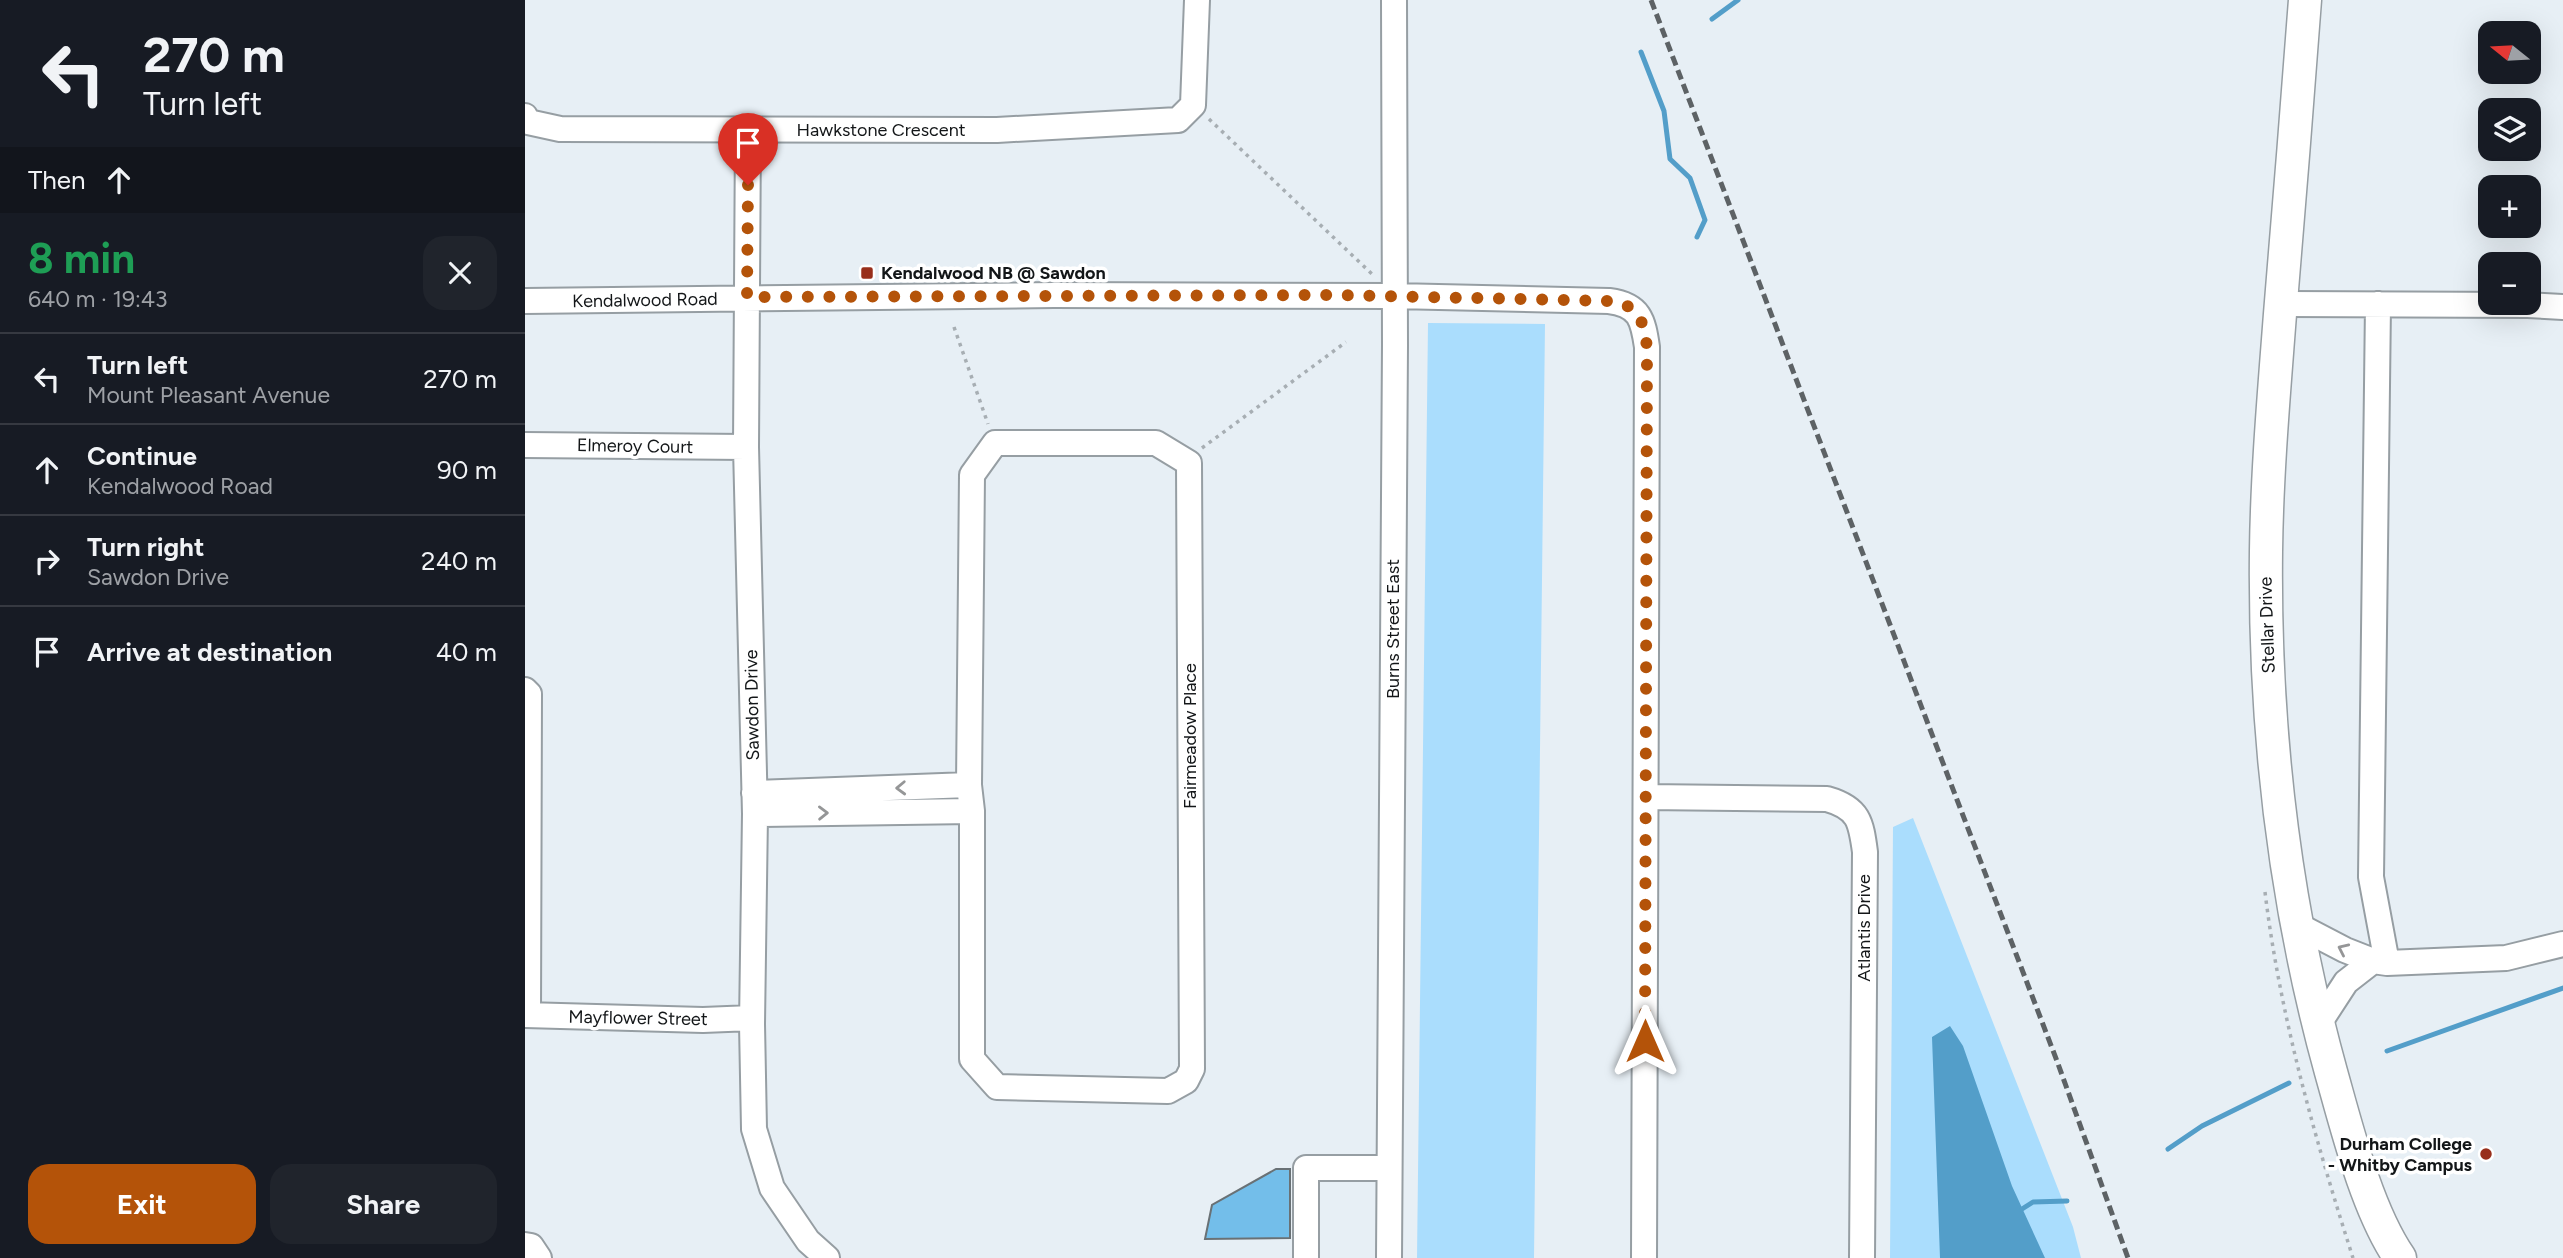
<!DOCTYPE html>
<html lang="en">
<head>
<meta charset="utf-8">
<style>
	:root { --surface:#171b24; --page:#20242c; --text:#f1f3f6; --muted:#9ea1a6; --line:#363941; --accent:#b45309 }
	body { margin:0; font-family:Figtree,sans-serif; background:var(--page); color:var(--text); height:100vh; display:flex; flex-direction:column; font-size:26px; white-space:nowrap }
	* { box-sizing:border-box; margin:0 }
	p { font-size:23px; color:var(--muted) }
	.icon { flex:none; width:38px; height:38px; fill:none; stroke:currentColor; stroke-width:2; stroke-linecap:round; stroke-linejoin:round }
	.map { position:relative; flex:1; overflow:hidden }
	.details { display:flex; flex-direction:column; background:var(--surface); width:525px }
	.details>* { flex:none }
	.top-card { background:#171b24; color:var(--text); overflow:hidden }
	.needle { width:46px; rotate:288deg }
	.buttons { position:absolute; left:1953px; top:21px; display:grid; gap:14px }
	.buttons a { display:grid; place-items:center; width:63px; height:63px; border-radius:14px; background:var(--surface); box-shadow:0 7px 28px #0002; font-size:35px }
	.pin { position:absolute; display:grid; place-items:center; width:60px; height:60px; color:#fff; margin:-72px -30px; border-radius:50% 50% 50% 0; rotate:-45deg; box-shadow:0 0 7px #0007 }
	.pin .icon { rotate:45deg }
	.me { position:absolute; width:77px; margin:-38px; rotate:0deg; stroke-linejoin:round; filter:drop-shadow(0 0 5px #0008) }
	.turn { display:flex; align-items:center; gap:24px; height:147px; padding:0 28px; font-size:32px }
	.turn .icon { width:91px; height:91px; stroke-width:2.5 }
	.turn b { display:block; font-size:49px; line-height:60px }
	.then { display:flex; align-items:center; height:66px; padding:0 28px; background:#0003; gap:14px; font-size:26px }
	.round { display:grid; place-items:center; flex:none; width:74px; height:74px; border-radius:21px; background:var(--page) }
	.summary { display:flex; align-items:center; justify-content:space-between; height:119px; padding:0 28px }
	h1 { font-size:42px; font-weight:700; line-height:52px; color:#1e9e55 }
	.button { display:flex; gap:14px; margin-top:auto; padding:14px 28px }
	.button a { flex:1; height:80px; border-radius:21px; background:var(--accent); color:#fff; font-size:28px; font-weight:700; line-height:80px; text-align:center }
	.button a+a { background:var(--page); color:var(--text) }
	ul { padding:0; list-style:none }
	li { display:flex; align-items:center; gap:21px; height:91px; padding:0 28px; border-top:2px solid var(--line) }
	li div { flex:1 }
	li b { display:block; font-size:26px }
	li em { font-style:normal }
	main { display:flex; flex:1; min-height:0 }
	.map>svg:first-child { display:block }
	.green { fill:#aaddfd }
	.water { fill:#539ec9 }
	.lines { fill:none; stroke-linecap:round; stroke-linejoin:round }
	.stream { stroke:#539ec9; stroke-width:5 }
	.building { fill:#73beea; stroke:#697175; stroke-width:2 }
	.minor-casing { stroke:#969ea3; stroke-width:28 }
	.major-casing { stroke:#969ea3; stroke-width:35 }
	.path { stroke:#a7aeb3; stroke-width:3.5; stroke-dasharray:3.5 5; stroke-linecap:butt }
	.minor { stroke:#fff; stroke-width:24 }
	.major { stroke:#fff; stroke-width:32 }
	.rail { stroke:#5d6265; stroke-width:5; stroke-dasharray:10 5; stroke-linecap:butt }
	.oneway { stroke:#959697 }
	.route { stroke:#b45309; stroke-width:12; stroke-dasharray:0 21.6 }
	.poi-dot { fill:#982f1b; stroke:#fff; stroke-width:2.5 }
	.labels { text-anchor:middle; stroke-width:7; stroke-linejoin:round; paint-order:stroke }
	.street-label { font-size:18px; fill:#131618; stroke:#fff }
	.poi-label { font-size:18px; font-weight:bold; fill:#131618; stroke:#fff; text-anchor:start }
</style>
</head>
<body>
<main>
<section class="details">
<div class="top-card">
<div class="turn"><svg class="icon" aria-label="left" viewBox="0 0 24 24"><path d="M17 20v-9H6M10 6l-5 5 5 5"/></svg><div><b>270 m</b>Turn left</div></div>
<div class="then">Then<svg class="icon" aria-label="ahead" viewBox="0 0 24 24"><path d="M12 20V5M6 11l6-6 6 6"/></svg></div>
</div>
<div class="summary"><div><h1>8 min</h1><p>640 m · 19:43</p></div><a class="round"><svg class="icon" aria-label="close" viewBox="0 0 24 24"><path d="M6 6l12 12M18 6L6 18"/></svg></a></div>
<ul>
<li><svg class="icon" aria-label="left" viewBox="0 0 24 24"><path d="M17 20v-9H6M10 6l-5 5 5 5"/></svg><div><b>Turn left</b><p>Mount Pleasant Avenue</p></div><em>270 m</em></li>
<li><svg class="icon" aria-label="ahead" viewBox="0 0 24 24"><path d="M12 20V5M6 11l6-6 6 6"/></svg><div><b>Continue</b><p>Kendalwood Road</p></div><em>90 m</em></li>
<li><svg class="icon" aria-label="right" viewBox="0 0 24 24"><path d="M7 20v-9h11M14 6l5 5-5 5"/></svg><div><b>Turn right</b><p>Sawdon Drive</p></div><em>240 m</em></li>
<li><svg class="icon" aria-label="arrive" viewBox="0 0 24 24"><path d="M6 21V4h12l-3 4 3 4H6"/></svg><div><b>Arrive at destination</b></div><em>40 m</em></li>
</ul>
<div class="button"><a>Exit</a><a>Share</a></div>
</section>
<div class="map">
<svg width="2038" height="1258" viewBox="0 0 2038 1258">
	<rect width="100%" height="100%" fill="#e7eff5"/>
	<path class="green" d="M903,323L1020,324L1009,1258H892Z
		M1388,818L1548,1227L1556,1258H1365L1368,827Z"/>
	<path class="water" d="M1425,1026L1438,1046L1487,1186L1520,1258H1415L1407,1037Z"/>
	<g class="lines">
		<path class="stream" d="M1187,19L1213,0
			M1116,52L1139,111L1145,159L1165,178L1180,220L1172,237
			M1862,1051L2038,988
			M1643,1149L1677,1126L1764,1083
			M1497,1209L1508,1202L1542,1201"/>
	</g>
	<path class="building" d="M751,1169H765V1238L680,1239L687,1205Z"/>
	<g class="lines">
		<defs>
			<path id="minor" d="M0,116L3,122L35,129L472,130L653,120L668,105L672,0
				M223,129L221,447L230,814L227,1024L229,1129L247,1188L283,1241L302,1258
				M0,301L529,295L870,296L1084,301C1115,305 1118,320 1122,347L1119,1258
				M1756,304L2003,305L2038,307
				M1853,304L1846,877L1862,963
				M470,443H631L664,463L667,1069L661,1081L643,1091L472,1087L447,1059V811L444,785L447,475Z
				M0,445L221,447
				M0,690L4,694L3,1015
				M229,793L444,785
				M1121,797L1302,799C1334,808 1336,822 1340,852L1337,1258
				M230,814L447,811
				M1772,925L1820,950L1848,961L1821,982L1793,1025
				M1848,961L1862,963L1981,958L2038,944
				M0,1015L178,1020L227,1018
				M0,1245L6,1246L14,1258
				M781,1258V1168H864
				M864,1258L870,345L869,0"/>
			<path id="major" d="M1780,0C1772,105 1764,209 1755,314C1749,393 1742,472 1741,551C1739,726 1759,903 1806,1072C1822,1129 1842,1210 1875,1258"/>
		</defs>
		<use href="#minor" class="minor-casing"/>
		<use href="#major" class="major-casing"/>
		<path class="path" d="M684,119L848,275
			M429,327L463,424
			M677,448L821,342
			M1740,892C1755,1016 1790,1139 1828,1258"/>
		<use href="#minor" class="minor"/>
		<use href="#major" class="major"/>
		<path class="rail" d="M1126,0L1532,1061L1603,1258"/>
	</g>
	<defs><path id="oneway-chevron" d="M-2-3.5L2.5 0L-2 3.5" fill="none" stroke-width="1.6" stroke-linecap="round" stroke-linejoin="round" transform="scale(1.75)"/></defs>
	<g class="oneway">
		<use href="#oneway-chevron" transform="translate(376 788) rotate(178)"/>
		<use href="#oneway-chevron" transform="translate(298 813) rotate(-1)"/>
		<use href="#oneway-chevron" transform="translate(1818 949) rotate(-155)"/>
	</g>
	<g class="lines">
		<path class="route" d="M223,185L222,297L810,295L1084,301C1115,305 1118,320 1122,347L1120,1041"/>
	</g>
	<g class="poi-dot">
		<rect x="335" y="266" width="14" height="14" rx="3.5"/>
		<circle cx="1961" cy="1154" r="7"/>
	</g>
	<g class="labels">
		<g class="street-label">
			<text x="356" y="136">Hawkstone Crescent</text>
			<text transform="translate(120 300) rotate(-1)" y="6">Kendalwood Road</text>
			<text transform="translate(110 446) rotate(1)" y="6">Elmeroy Court</text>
			<text transform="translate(1742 625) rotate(-92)" y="6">Stellar Drive</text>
			<text transform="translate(868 629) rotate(-90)" y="6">Burns Street East</text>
			<text transform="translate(227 705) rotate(-91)" y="6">Sawdon Drive</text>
			<text transform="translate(665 736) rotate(-90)" y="6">Fairmeadow Place</text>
			<text transform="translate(1339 928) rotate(-90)" y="6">Atlantis Drive</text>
			<text transform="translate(113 1018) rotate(1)" y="6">Mayflower Street</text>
		</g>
		<g class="poi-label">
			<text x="356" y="279">Kendalwood NB @ Sawdon</text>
			<text x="1947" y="1150" text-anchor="end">Durham College<tspan x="1947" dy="21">- Whitby Campus</tspan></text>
		</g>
	</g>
</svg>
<div class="buttons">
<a><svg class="needle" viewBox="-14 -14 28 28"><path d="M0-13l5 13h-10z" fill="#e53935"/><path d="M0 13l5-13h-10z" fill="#9ea1a6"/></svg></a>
<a><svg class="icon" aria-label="layers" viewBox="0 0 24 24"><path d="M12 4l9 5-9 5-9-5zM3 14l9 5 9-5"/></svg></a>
<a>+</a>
<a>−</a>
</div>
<div class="pin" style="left:223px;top:185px;background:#d93025"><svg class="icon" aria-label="arrive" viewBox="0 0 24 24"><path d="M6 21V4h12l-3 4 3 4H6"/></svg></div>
<svg class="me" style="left:1120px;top:1041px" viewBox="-20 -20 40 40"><path d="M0-17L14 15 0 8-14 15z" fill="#b45309" stroke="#fff" stroke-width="4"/></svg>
</div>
</main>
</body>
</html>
